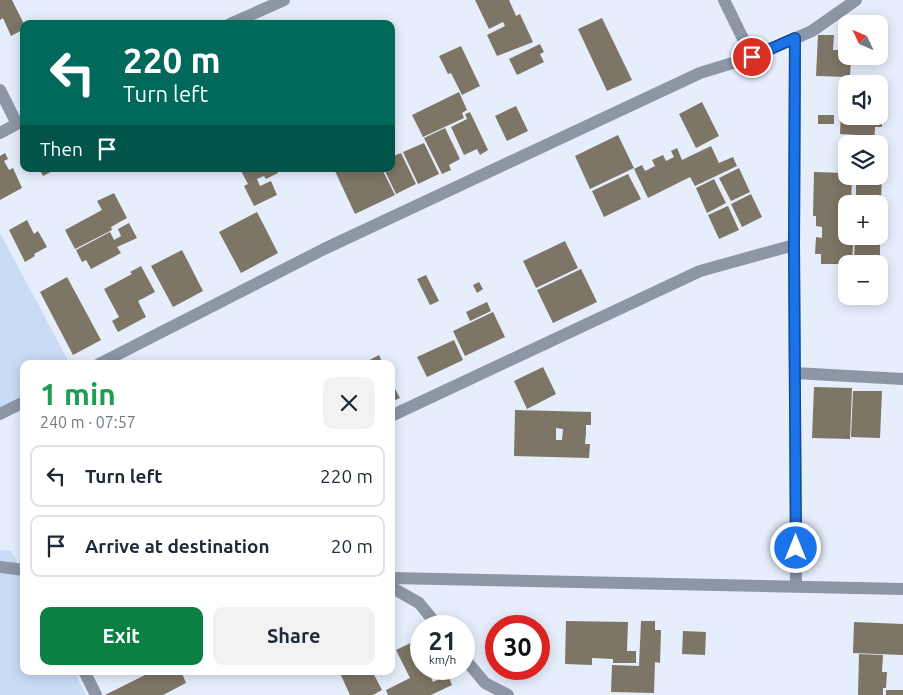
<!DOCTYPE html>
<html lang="en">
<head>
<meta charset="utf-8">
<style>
	:root { --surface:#fff; --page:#f2f2f3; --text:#1f2937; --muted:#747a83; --line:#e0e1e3; --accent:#0b8043 }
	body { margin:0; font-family:Ubuntu,sans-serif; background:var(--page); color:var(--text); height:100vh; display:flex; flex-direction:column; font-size:19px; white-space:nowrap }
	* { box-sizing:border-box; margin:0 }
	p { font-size:16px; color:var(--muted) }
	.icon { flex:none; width:28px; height:28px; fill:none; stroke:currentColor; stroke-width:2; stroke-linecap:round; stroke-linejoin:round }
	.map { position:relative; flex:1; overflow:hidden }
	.drawer { position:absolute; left:20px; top:360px; width:375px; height:315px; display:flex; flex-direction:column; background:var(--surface); border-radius:10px; box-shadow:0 2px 12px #0003 }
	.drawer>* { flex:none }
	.banner { position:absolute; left:20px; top:20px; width:375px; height:152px; border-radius:10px; box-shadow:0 2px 12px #0003; background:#00695c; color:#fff; overflow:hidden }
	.needle { width:32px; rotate:314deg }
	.controls { position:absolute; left:838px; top:15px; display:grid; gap:10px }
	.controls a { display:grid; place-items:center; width:50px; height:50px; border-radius:10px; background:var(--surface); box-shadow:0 2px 12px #0003; font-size:25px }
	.speed { position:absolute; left:410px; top:615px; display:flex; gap:10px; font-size:25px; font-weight:700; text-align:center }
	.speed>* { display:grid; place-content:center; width:65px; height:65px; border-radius:50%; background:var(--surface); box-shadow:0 2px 12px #0003; line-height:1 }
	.speed small { font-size:12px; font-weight:400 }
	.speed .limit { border:8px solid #d22; background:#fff; color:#111 }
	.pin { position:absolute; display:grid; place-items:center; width:42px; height:42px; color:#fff; margin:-21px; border:2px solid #fff; border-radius:50%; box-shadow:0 1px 5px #0007 }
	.me { position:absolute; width:55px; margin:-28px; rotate:0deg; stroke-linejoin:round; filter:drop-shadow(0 0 4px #0008) }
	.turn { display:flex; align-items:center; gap:18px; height:105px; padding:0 20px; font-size:22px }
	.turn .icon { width:65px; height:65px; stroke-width:2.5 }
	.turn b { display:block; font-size:35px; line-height:42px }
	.then { display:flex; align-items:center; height:48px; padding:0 20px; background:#0003; gap:10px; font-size:19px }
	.round { display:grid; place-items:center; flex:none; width:52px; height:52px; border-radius:10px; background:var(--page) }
	.summary { display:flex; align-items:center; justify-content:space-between; height:85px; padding:0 20px }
	h1 { font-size:30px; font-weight:700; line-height:38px; color:#1e9e55 }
	.action { display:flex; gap:10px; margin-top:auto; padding:10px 20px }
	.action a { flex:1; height:58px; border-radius:10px; background:var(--accent); color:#fff; font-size:20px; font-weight:700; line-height:58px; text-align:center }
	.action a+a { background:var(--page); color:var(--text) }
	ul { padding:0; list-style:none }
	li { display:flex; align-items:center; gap:15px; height:62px; margin:0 10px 8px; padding:0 10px; border:2px solid var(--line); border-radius:10px }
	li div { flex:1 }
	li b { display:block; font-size:19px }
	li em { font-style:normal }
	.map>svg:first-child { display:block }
	.green { fill:#cadbf6 }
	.building { fill:#7d7565; fill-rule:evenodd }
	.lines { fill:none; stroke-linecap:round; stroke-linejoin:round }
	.minor { stroke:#8c96a6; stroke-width:12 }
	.route-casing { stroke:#114b97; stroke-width:12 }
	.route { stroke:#1a73e8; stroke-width:9 }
</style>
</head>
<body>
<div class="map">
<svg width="903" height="695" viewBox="0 0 903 695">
	<rect width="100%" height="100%" fill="#e6eefc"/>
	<path class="green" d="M0,233L70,364H24V399L0,410Z
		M0,550L11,551L24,575V671H74L86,695H0Z"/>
	<path class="building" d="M0,0H12L24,24V29L11,36L3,18L0,20Z
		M475,0H509L516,16L520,14L533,42L497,56L487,35L505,26L503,22L489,29Z
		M602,18L632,80L607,91L578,29Z
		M842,23L846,24V56H851L850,77L816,76L818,35H834L833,50H841Z
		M540,44L544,52L540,54L544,62L517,75L509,59Z
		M461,46L480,86L462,95L451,73L448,74L439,56Z
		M864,78L881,79L880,97H879V84H864Z
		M842,83H846V116H879V113H882V127H875L874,144H857L858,135L840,134Z
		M459,92L467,110L462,113L464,118L423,137L412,115Z
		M702,102L719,136L696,148L679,114Z
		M516,106L528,131L507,141L495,116Z
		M470,112L488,150L480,155L477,149L464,155L451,127L467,119L465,114Z
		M818,115H834V124H818Z
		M445,128L460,159L449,165L451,170L442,174L424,138Z
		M618,135L634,168L590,189L575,156Z
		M424,143L439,174L418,184L403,152Z
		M711,146L719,163L733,157L737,166L695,186L690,177L648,198L634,169L642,165L645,171L655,166L652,160L663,155L666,161L674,157L671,151L677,148L682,160Z
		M5,153L8,159L4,161L9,170L13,168L22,188L0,200V156Z
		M401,153L416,184L396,194L384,169H391V157Z
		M739,168L750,192L731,201L719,178Z
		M39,169H57L43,176Z
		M240,169H276L278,173L266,179L264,176L257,179L260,186L271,181L277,195L254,206L244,186L248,184Z
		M334,169H382L395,195L355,214Z
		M879,171H882L880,232H879V204H856V176H879Z
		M814,172L846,173V176H852L851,204H846V236H852L850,238V245H853L852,264H821V254H815L816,237L822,238V227L816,226V216H813Z
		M628,174L641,199L604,217L592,191Z
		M714,179L726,203L707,213L696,188Z
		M114,193L127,218L111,227L112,230L75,249L65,230L102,210L97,201Z
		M751,194L762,217L742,227L731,204Z
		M728,206L739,230L719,239L708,215Z
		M257,212L278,253L241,273L219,232Z
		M27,220L34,234L38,231L47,247L34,254L35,256L25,262L9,230Z
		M129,223L137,238L117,247L121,253L91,269L86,260L82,262L76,250L110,232L114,240L121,236L118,229Z
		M855,236H880V264H854Z
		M565,241L578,268L536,288L523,261Z
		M182,250L203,291L173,307L151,266Z
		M141,266L155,292L138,301L146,317L118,332L112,321L119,317L104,289L132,274L130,272Z
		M581,269L597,302L553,323L537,290Z
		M426,275L439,301L430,305L417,279Z
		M67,277L101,340L73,355L40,292Z
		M479,282L483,289L477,293L473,285Z
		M487,302L491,311L470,321L466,312Z
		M493,312L505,337L465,356L453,331Z
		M454,340L463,360L427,377L417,357Z
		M379,355L383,364H362Z
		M543,367L556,394L527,409L514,381Z
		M391,381L400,398L391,402Z
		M814,387L852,388L850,439L812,438Z
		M853,391H882L880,438L851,437Z
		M515,410L591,412V425H586V433L585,444H590L589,458L514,456ZM556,428L563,429L562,440H556Z
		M566,621L628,622L627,651H636V663H613V659L592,658V665L565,664Z
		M641,621H655V630H661L660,663L655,662L654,693L611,692L612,665L639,666Z
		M854,622L903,624V655L853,653Z
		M683,631L706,632L705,655L682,654Z
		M421,638V669H427L433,682L448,675L452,685L431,695H388L386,690L410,678L396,650Z
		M859,654L883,655L882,672H887L886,688H883V695H858Z
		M153,671H181L186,683L163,695H105Z
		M339,671H372L382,690L373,695H350Z
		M886,690H903V695H886Z"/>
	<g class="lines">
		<path class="minor" d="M724,0L752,57
			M230,24L284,0
			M795,38L794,245L796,587
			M0,90L17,124
			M0,133L24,120
			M99,364L324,249L700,73L752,57L812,31L856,0
			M795,373L903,379
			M0,414L24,402
			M391,416L700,271L794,245
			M0,567L24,570
			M391,578L903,589
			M391,587L419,603L438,626
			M464,658L485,683L508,695
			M84,671L96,695"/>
	</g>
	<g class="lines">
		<defs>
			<path id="route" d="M752,57L795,38L794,245L796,548"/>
		</defs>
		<use href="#route" class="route-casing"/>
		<use href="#route" class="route"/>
	</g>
</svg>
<div class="controls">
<a><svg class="needle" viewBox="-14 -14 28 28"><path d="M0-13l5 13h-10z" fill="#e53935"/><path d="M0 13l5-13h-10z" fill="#747a83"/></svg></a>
<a><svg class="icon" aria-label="sound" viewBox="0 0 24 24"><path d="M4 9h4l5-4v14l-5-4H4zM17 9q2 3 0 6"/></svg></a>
<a><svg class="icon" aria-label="layers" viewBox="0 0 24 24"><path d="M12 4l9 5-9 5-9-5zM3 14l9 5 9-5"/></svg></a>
<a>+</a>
<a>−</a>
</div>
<div class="speed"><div>21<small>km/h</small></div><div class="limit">30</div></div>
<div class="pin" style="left:752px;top:57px;background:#d93025"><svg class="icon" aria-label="arrive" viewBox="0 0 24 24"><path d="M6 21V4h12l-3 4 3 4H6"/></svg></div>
<svg class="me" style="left:796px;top:548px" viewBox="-20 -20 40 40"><circle r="17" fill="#1a73e8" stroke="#fff" stroke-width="3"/><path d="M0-11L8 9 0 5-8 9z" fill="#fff"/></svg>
<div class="banner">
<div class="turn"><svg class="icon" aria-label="left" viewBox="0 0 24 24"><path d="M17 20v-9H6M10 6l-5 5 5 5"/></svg><div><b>220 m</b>Turn left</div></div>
<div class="then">Then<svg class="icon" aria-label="arrive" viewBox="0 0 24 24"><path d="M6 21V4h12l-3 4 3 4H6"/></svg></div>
</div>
<section class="drawer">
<div class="summary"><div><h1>1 min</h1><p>240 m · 07:57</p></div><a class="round"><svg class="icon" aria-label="close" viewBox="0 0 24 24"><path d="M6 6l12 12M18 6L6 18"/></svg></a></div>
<ul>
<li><svg class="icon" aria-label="left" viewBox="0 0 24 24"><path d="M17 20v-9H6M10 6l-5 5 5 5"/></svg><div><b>Turn left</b></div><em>220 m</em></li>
<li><svg class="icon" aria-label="arrive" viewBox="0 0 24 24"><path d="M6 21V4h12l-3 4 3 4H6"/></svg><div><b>Arrive at destination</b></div><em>20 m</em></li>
</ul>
<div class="action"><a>Exit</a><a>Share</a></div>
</section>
</div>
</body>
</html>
